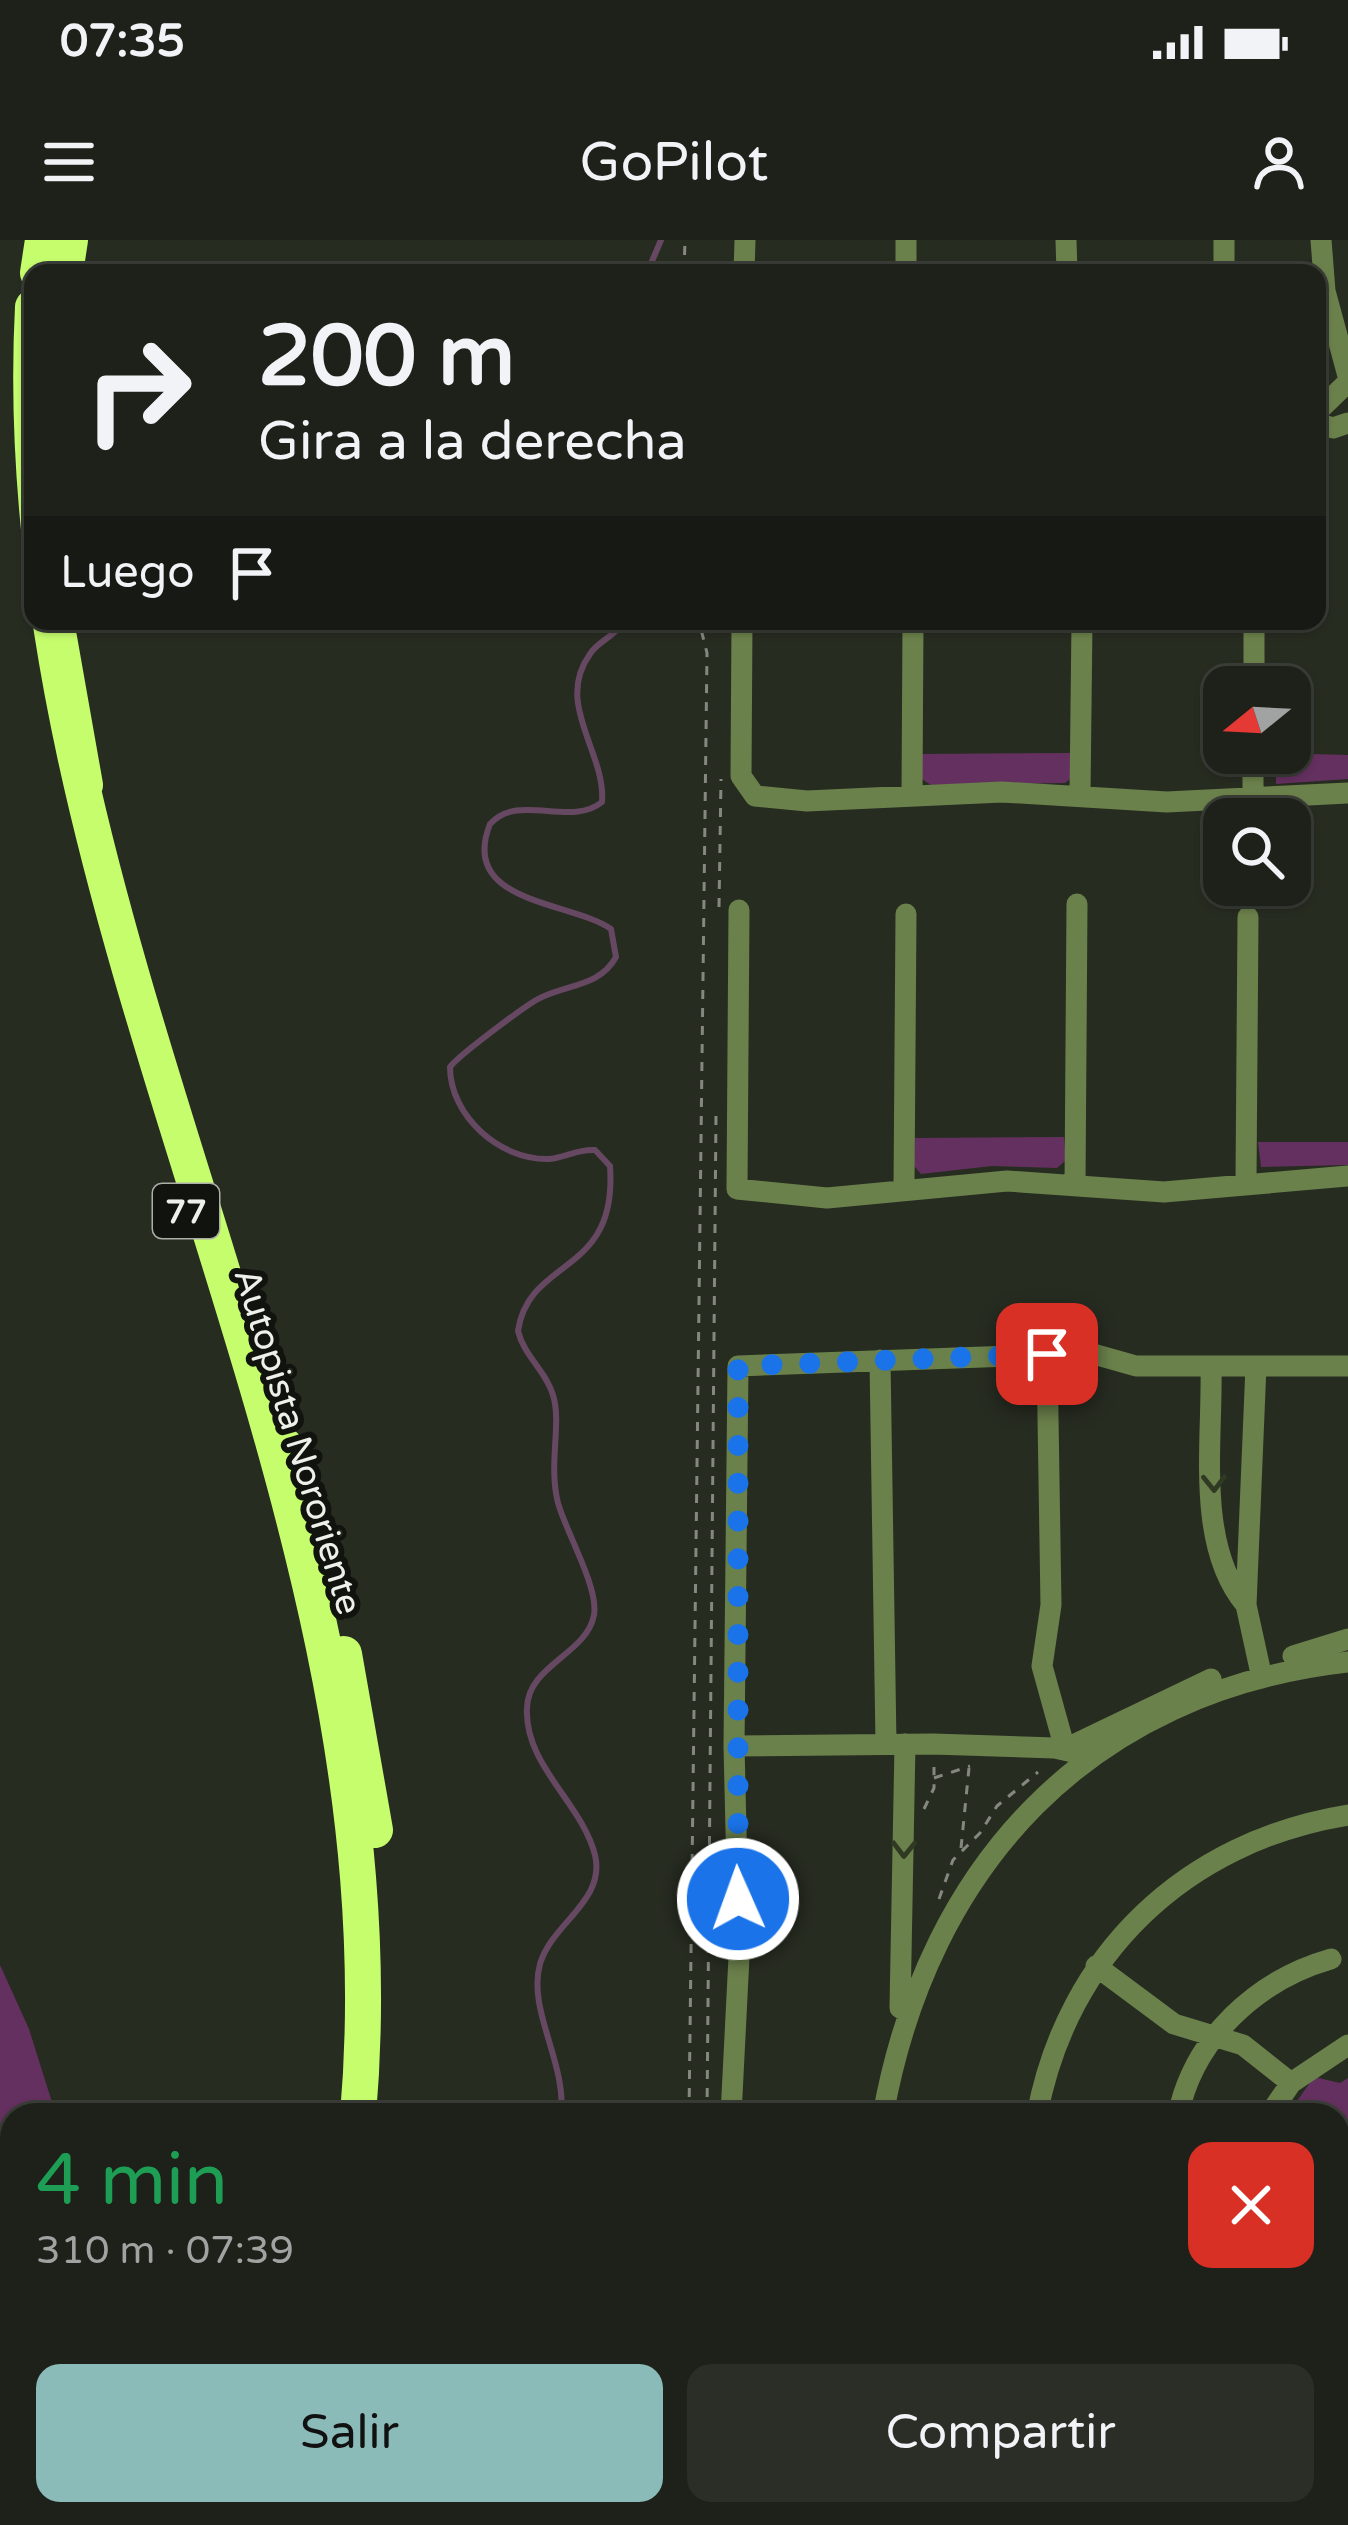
<!DOCTYPE html>
<html lang="es">
<head>
<meta charset="utf-8">
<style>
	:root { --surface:#1d2119; --page:#2a2e26; --text:#f1f3f6; --muted:#a0a3a2; --line:#3b3e38; --accent:#8bbbb9 }
	body { margin:0; font-family:"Varela Round",sans-serif; background:var(--page); color:var(--text); height:100vh; display:flex; flex-direction:column; font-size:45px; white-space:nowrap }
	* { box-sizing:border-box; margin:0 }
	p { font-size:39px; color:var(--muted) }
	.icon { flex:none; width:66px; height:66px; fill:none; stroke:currentColor; stroke-width:2; stroke-linecap:round; stroke-linejoin:round }
	.map { position:relative; flex:1; overflow:hidden }
	.panel { position:absolute; left:0px; top:1863px; width:1350px; height:423px; display:flex; flex-direction:column; background:var(--surface); border-radius:36px 36px 0 0; box-shadow:0 3px 9px #0004,0 0 0 3px var(--line) }
	.panel>* { flex:none }
	.hud { position:absolute; left:24px; top:24px; width:1302px; height:366px; border-radius:24px; box-shadow:0 3px 9px #0004,0 0 0 3px var(--line); background:#1d2119; color:var(--text); overflow:hidden }
	.needle { width:78px; rotate:252deg }
	.buttons { position:absolute; left:1203px; top:426px; display:grid; gap:24px }
	.buttons a { display:grid; place-items:center; width:108px; height:108px; border-radius:24px; background:var(--surface); box-shadow:0 3px 9px #0004,0 0 0 3px var(--line); font-size:60px }
	.pin { position:absolute; display:grid; place-items:center; width:102px; height:102px; color:#fff; margin:-51px; border-radius:24px; box-shadow:0 6px 18px #0006 }
	.me { position:absolute; width:132px; margin:-66px; rotate:358deg; stroke-linejoin:round; filter:drop-shadow(0 0 9px #0008) }
	.turn { display:flex; align-items:center; gap:42px; height:252px; padding:0 36px; font-size:54px }
	.turn .icon { width:156px; height:156px; stroke-width:2.5 }
	.turn b { display:block; font-size:84px; line-height:102px }
	.then { display:flex; align-items:center; height:114px; padding:0 36px; background:#0003; gap:24px; font-size:45px }
	.round { display:grid; place-items:center; flex:none; width:126px; height:126px; border-radius:24px; background:var(--page) }
	.summary { display:flex; align-items:center; justify-content:space-between; height:204px; padding:0 36px }
	h1 { font-size:72px; font-weight:600; line-height:90px; color:#1e9e55 }
	.action { display:flex; gap:24px; margin-top:auto; padding:24px 36px }
	.action a { flex:1; height:138px; border-radius:24px; background:var(--accent); color:#111; font-size:48px; font-weight:600; line-height:138px; text-align:center }
	.action a+a { background:var(--page); color:var(--text) }
	.status { display:flex; justify-content:space-between; align-items:center; height:84px; padding:0 60px; background:var(--surface); direction:ltr }
	.status svg { height:33px; fill:currentColor }
	header { display:flex; justify-content:space-between; align-items:center; height:156px; padding:0 36px; background:var(--surface); font-size:54px; font-weight:600 }
	.map>svg:first-child { display:block }
	.green { fill:#64305f }
	.lines { fill:none; stroke-linecap:round; stroke-linejoin:round }
	.stream { stroke:#664863; stroke-width:6 }
	.path { stroke:#84887f; stroke-width:3; stroke-dasharray:9 9; stroke-linecap:butt }
	.minor { stroke:#6b814b; stroke-width:21 }
	.motorway { stroke:#c5fd6d; stroke-width:36 }
	.oneway { stroke:#303a23 }
	.route { stroke:#1a73e8; stroke-width:21; stroke-dasharray:0 37.8 }
	.labels { text-anchor:middle; stroke-width:12; stroke-linejoin:round; paint-order:stroke }
	.shield { fill:#11130e; stroke:#acaea8; stroke-width:3 }
	.shield-label { font-size:33px; font-weight:bold; fill:#eef1ea }
	.street-label { font-size:36px; fill:#eef1ea; stroke:#11130e }
</style>
</head>
<body>
<div class="status"><b>07:35</b><svg viewBox="0 0 49 12"><path d="M0 12V9h3v3zM5 12V6h3v6zM10 12V3h3v9zM15 12V0h3v12zM26 1h20v11H26zM47 4h2v5h-2z"/></svg></div>
<header><svg class="icon" aria-label="menu" viewBox="0 0 24 24"><path d="M4 6h16M4 12h16M4 18h16"/></svg>GoPilot<svg class="icon" aria-label="person" viewBox="0 0 24 24"><circle cx="12" cy="8" r="4"/><path d="M4 21q1-7 8-7t8 7"/></svg></header>
<div class="map">
<svg width="1348" height="2285" viewBox="0 0 1348 2285">
	<rect width="100%" height="100%" fill="#272c21"/>
	<path class="green" d="M1070,513V539L1065,543L931,545L922,539V514Z
		M1276,513L1348,515V539L1276,544Z
		M1064,897L1066,920L1057,928L992,926L921,934L914,926L915,898Z
		M1258,902H1348V925L1261,927Z
		M0,1725L29,1789L56,1875H12V2001L0,2005Z
		M1314,1837L1340,1843L1348,1838V1933L1338,1957V1875H1287Z"/>
	<g class="lines">
		<path class="stream" d="M647,33L661,0
			M561,1875C567,1823 527,1770 540,1724C552,1683 606,1661 595,1615C582,1563 524,1525 527,1468C528,1425 587,1414 594,1375C599,1348 566,1292 558,1263C548,1223 562,1184 553,1155C546,1131 524,1116 518,1091C529,1016 618,1037 610,926L595,910C576,909 565,918 548,919C500,920 450,876 450,827C458,816 528,763 542,757C569,744 600,746 616,717L611,689C571,661 458,664 490,584C519,552 570,588 602,562C606,512 554,464 590,414C599,400 615,397 624,381
			M546,2285L548,2274"/>
		<path class="path" d="M684,33L685,0
			M719,667L721,539
			M934,1538L970,1526
			M924,1569L934,1548V1527
			M961,1608L969,1528
			M939,1659L953,1620L980,1593L997,1566L1038,1532
			M689,1875L707,413L699,381
			M707,1875L716,875
			M684,2285V2274
			M700,2285V2274"/>
		<path class="minor" d="M906,0V33
			M1066,0L1067,33
			M1321,0L1325,51L1348,136
			M744,33L745,0
			M1224,33V0
			M1317,172L1348,142
			M1317,183L1333,188L1348,183
			M742,381L741,536L755,556L807,561L1002,552L1167,562L1348,553
			M1254,447V381
			M1080,555L1082,381
			M912,556L913,381
			M1253,556V513
			M739,670L737,949L827,958L1007,941L1164,952L1348,936
			M1246,941L1248,677
			M1075,946L1077,664
			M904,947L906,674
			M1047,1114L1051,1365L1042,1426L1065,1509
			M880,1120L886,1504
			M1211,1126C1213,1201 1195,1305 1246,1365
			M1256,1126L1246,1365L1262,1438
			M1293,1416L1348,1399
			M734,1506L933,1504L1055,1508L1077,1513
			M1065,1509L1211,1439
			M1096,1726L1174,1784L1243,1805L1291,1843
			M900,1768L905,1504
			M731,1875L739,1717L734,1506L738,1126L1090,1113L1136,1126H1348
			M883,1875C928,1625 1089,1451 1348,1422
			M1037,1875C1067,1714 1186,1601 1348,1575
			M1178,1875C1194,1798 1257,1740 1331,1719
			M1269,1875L1291,1843L1348,1805
			M1338,2029L1348,2008
			M1338,2239L1348,2225
			M1143,2285L1157,2274
			M1298,2285L1308,2274"/>
		<path class="motorway" d="M38,33L43,0
			M65,33L70,0
			M33,67C0,695 413,1248 358,1875
			M56,381L85,545
			M285,1206L330,1361
			M344,1414L375,1590
			M265,2285L269,2274
			M293,2285L297,2274"/>
	</g>
	<defs><path id="oneway-chevron" d="M-2-3.5L2.5 0L-2 3.5" fill="none" stroke-width="1.6" stroke-linecap="round" stroke-linejoin="round" transform="scale(3)"/></defs>
	<g class="oneway">
		<use href="#oneway-chevron" transform="translate(1214 1243) rotate(89)"/>
		<use href="#oneway-chevron" transform="translate(904 1609) rotate(91)"/>
	</g>
	<g class="lines">
		<path class="route" d="M738,1659V1126L1047,1114"/>
	</g>
	<g class="labels">
		<rect class="shield" x="153" y="944" width="66" height="54" rx="9"/>
		<g class="shield-label">
			<text x="186" y="983">77</text>
		</g>
		<g class="street-label">
			<text transform="translate(299 1201) rotate(73)" y="13">Autopista Nororiente</text>
		</g>
	</g>
</svg>
<div class="buttons">
<a><svg class="needle" viewBox="-14 -14 28 28"><path d="M0-13l5 13h-10z" fill="#e53935"/><path d="M0 13l5-13h-10z" fill="#a0a3a2"/></svg></a>
<a><svg class="icon" aria-label="search" viewBox="0 0 24 24"><circle cx="10" cy="10" r="6"/><path d="M15 15l6 6"/></svg></a>
</div>
<div class="pin" style="left:1047px;top:1114px;background:#d93025"><svg class="icon" aria-label="arrive" viewBox="0 0 24 24"><path d="M6 21V4h12l-3 4 3 4H6"/></svg></div>
<svg class="me" style="left:738px;top:1659px" viewBox="-20 -20 40 40"><circle r="17" fill="#1a73e8" stroke="#fff" stroke-width="3"/><path d="M0-11L8 9 0 5-8 9z" fill="#fff"/></svg>
<div class="hud">
<div class="turn"><svg class="icon" aria-label="right" viewBox="0 0 24 24"><path d="M7 20v-9h11M14 6l5 5-5 5"/></svg><div><b>200 m</b>Gira a la derecha</div></div>
<div class="then">Luego<svg class="icon" aria-label="arrive" viewBox="0 0 24 24"><path d="M6 21V4h12l-3 4 3 4H6"/></svg></div>
</div>
<section class="panel">
<div class="summary"><div><h1>4 min</h1><p>310 m · 07:39</p></div><a class="round" style="background:#d93025;color:#fff"><svg class="icon" aria-label="close" viewBox="0 0 24 24"><path d="M6 6l12 12M18 6L6 18"/></svg></a></div>
<div class="action"><a>Salir</a><a>Compartir</a></div>
</section>
</div>
</body>
</html>
